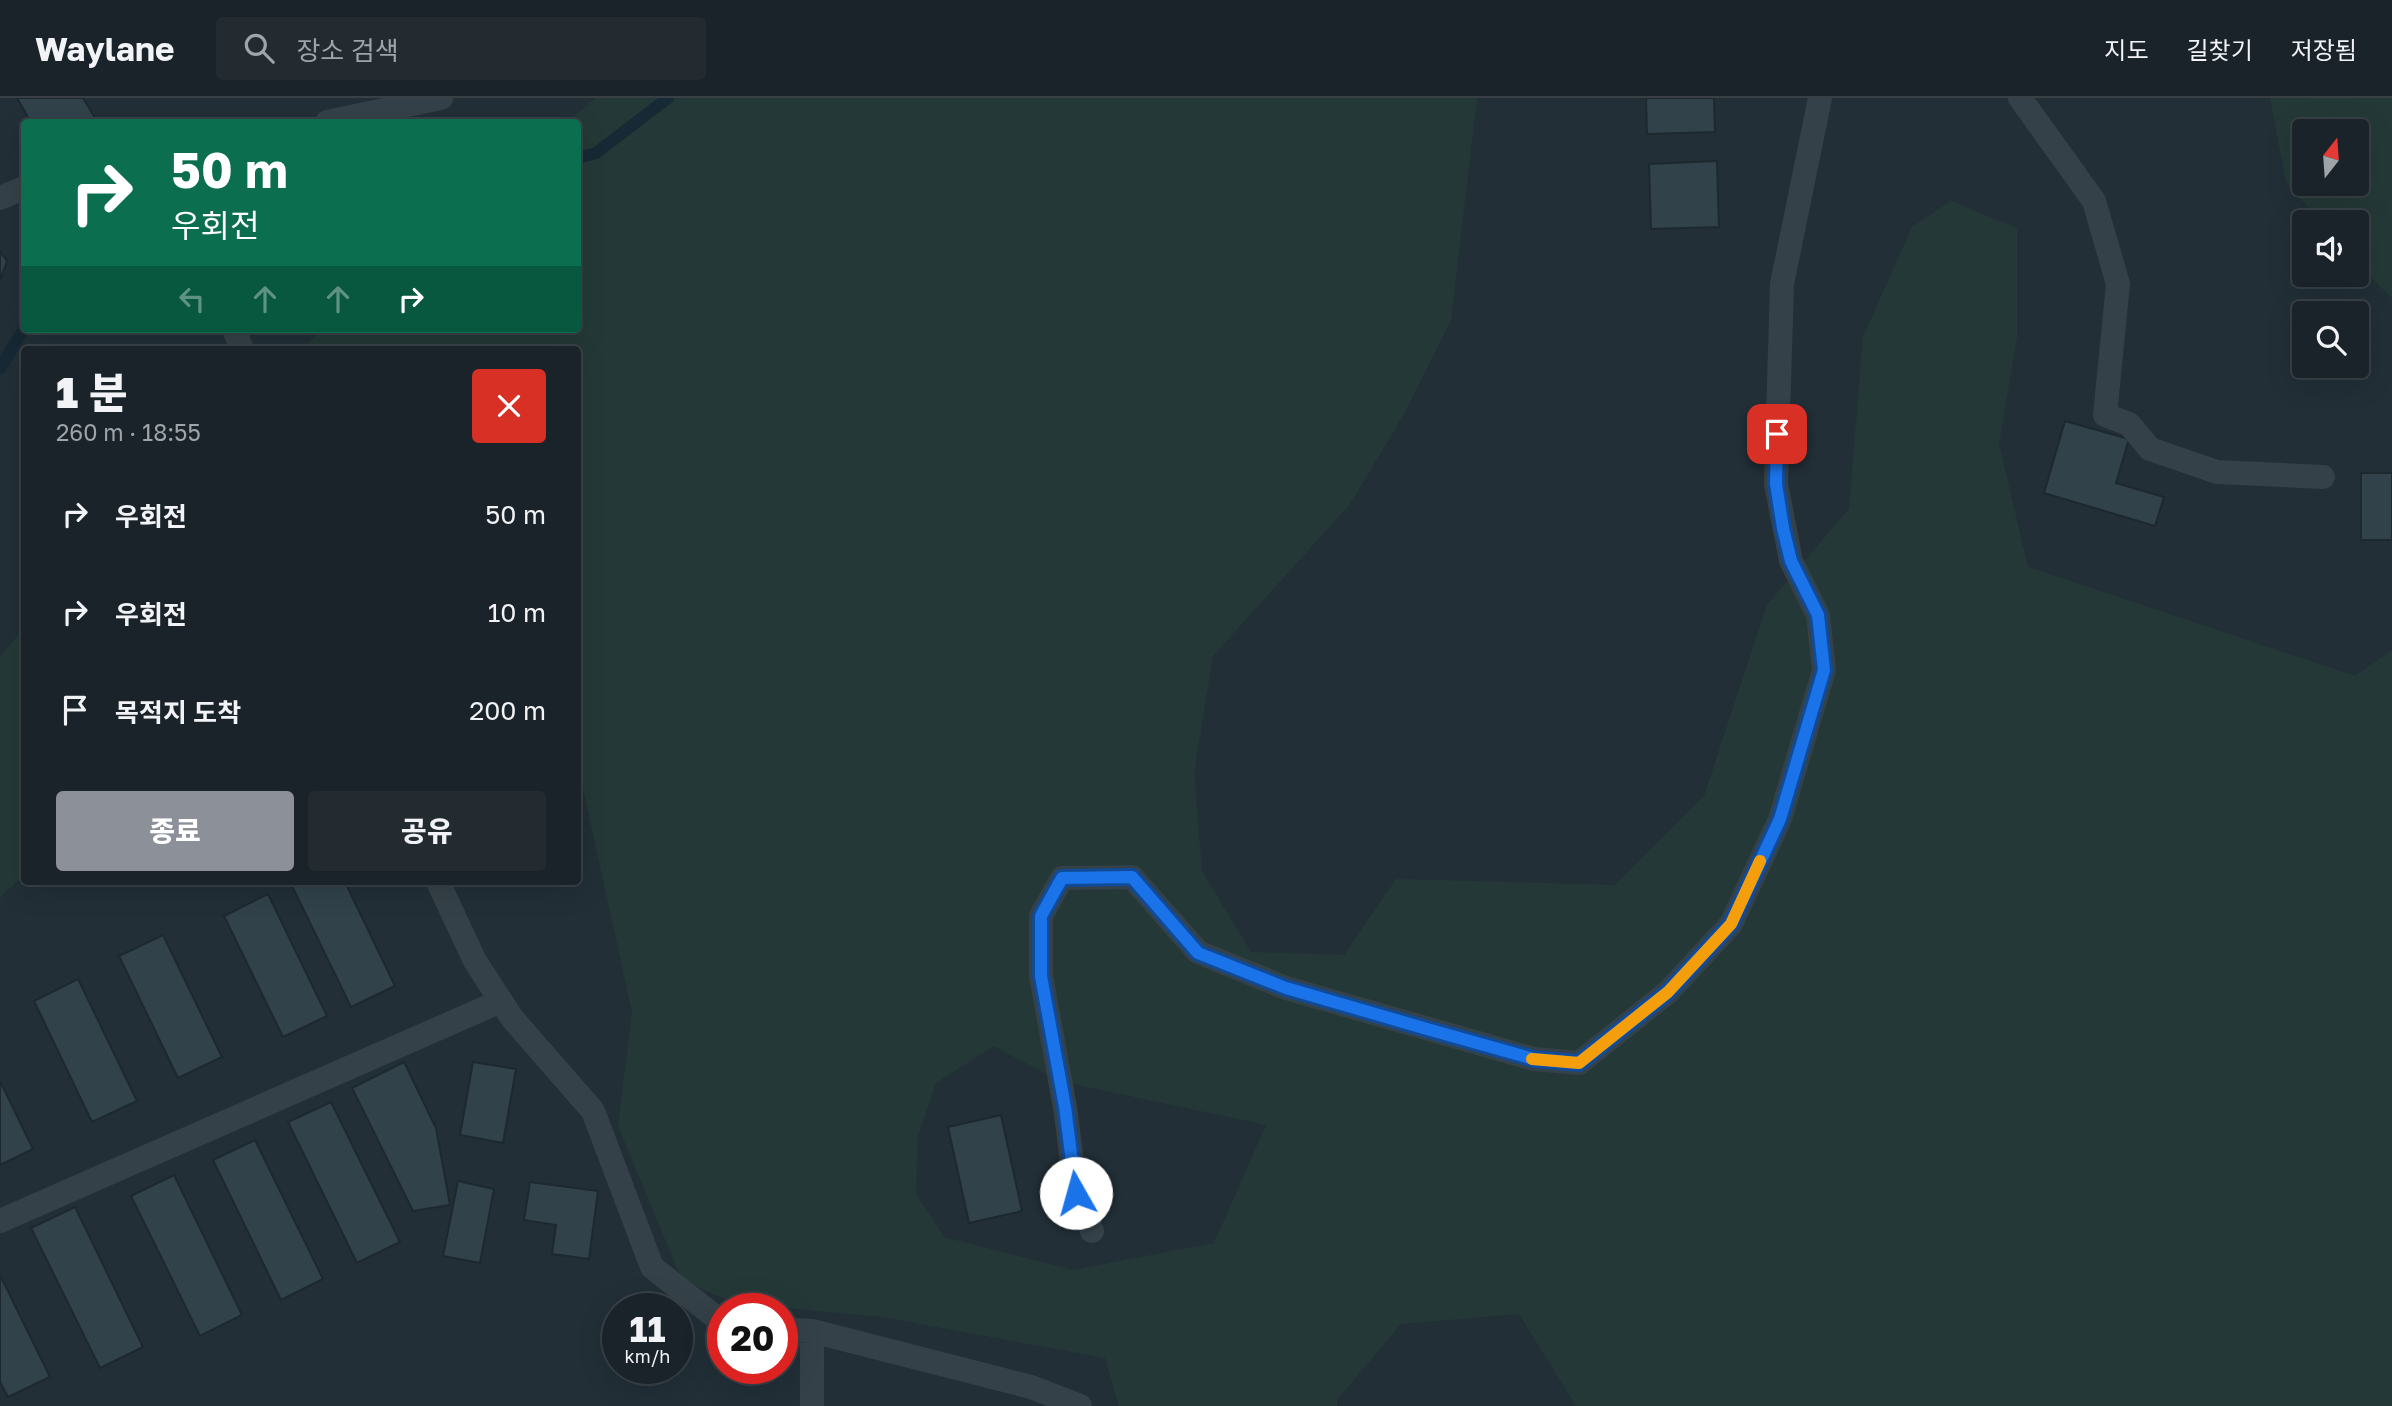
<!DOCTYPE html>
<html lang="ko">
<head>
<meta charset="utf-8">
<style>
	:root { --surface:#1a2329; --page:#232b31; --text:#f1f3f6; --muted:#9fa4a8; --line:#384046; --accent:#8c9099 }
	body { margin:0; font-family:"Golos Text","Noto Sans KR",sans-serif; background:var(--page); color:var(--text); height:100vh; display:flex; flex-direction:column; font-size:26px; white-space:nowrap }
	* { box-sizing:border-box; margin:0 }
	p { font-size:23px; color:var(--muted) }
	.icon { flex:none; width:38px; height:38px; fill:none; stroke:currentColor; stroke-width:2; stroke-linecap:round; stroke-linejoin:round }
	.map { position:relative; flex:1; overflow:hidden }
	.details { position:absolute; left:21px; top:248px; width:560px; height:539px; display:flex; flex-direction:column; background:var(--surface); border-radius:7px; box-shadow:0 7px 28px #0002,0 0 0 2px var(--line) }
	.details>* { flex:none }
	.guide { position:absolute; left:21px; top:21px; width:560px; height:214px; border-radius:7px; box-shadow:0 7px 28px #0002,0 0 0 2px var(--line); background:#0b6e4f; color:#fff; overflow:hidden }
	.needle { width:46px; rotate:17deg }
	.fabs { position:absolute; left:2292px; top:21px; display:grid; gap:14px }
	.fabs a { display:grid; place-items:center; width:77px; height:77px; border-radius:7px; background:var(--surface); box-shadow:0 7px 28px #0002,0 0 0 2px var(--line); font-size:35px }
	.speed { position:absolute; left:602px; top:1195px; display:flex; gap:14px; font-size:35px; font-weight:700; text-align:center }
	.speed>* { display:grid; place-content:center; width:91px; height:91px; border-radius:50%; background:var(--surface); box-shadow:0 7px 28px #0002,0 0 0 2px var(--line); line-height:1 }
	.speed small { font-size:18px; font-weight:400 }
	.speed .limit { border:10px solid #d22; background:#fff; color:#111 }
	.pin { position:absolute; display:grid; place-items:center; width:60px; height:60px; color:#fff; margin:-30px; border-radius:14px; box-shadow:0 4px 10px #0006 }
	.me { position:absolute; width:77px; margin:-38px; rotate:353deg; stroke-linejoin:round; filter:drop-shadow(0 0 5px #0008) }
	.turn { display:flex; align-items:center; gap:24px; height:147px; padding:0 35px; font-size:32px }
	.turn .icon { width:91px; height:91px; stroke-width:2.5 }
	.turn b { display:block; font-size:49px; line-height:60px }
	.lanes { display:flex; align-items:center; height:66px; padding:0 35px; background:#0003; justify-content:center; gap:35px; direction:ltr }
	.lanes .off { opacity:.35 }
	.round { display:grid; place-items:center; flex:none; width:74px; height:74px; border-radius:7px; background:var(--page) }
	.summary { display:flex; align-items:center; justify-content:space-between; height:119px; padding:0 35px }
	h1 { font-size:42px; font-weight:800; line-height:52px }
	.cta { display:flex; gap:14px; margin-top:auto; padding:14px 35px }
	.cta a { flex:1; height:80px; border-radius:7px; background:var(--accent); color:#fff; font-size:28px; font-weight:800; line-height:80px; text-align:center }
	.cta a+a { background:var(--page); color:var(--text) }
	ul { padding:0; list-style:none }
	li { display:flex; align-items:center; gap:21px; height:98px; padding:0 35px }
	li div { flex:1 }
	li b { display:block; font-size:26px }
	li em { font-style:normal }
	header { display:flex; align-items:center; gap:42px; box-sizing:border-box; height:98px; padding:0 35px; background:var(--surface); border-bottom:2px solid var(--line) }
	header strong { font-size:33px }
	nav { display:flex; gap:38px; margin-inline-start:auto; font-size:24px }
	.search { width:490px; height:63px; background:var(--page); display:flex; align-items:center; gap:18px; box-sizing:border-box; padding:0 24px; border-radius:7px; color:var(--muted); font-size:26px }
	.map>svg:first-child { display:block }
	.green { fill:#243937; fill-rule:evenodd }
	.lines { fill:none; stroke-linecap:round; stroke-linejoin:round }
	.stream { stroke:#162934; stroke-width:12 }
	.building { fill:#31424b; stroke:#1d282f; stroke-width:2 }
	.lane { stroke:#354148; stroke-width:24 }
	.route-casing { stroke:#114b97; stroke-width:18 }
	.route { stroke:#1a73e8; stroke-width:12 }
	.slow { stroke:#f59e0b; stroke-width:12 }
</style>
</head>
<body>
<header>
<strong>Waylane</strong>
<div class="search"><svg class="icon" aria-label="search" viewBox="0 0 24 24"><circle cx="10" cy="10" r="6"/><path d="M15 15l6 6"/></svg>장소 검색</div>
<nav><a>지도</a><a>길찾기</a><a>저장됨</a></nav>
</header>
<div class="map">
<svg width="2392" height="1308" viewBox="0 0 2392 1308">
	<rect width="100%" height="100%" fill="#222f37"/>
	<path class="green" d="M596,0H1477L1451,222L1404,316L1350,406L1213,558L1194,675L1202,773L1251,854L1344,857L1396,781L1615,787L1704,698L1767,507L1849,411L1863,239L1912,129L1951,103L2017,130V240L1999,346L2028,469L2355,578L2392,552V1308H1576L1519,1216L1401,1226L1337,1302V1308H1119L1105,1260L882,1219L734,1205L682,1182L618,1028L632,914L582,686L578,679V252H300L324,231H578V24H568ZM994,948L1059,983L1266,1027L1214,1145L1073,1172L944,1139L916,1096L918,1038L936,985Z
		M2270,0H2392V200L2357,166V124H2321L2286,84ZM2305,33H2357V86H2305Z
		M24,531V777L0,799V558Z"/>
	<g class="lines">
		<path class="stream" d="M578,60L596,55L668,0
			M0,271L24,230"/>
	</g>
	<path class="building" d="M17,0H83L95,20L88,24H31Z
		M1646,0H1714L1715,34L1647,36Z
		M1717,63L1719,129L1651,131L1649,66Z
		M0,153L7,163L0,183Z
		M2065,323L2129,341L2116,385L2164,399L2155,428L2044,395Z
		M2361,375H2392V442H2361Z
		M300,784H345L395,888L351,909L292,788Z
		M268,796L327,918L283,939L224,818Z
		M163,837L222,959L178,980L119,858Z
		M78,881L137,1003L92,1024L34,903Z
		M404,964L436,1030L450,1107L413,1113L352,990Z
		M473,964L516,971L503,1045L460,1037Z
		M0,983L33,1051L0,1067Z
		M331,1004L400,1144L357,1165L288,1024Z
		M1001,1017L1022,1113L969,1125L948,1029Z
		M255,1042L323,1181L281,1202L213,1062Z
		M174,1077L242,1217L200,1238L131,1098Z
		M458,1083L494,1091L480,1165L443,1158Z
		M530,1084L598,1093L589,1161L552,1156L556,1127L524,1122Z
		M75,1109L143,1249L100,1270L31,1130Z
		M0,1177L50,1279L8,1299L0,1284Z"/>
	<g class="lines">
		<path class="lane" d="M2020,0L2094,103L2118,186L2105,317L2129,326L2150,351L2217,374L2323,379
			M327,24L441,0
			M0,100L24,90
			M234,231L242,252
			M438,784L475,863L512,920L593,1013L652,1169L723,1225
			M0,1123L501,903
			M1092,1133L1076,1095L1065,1009L1041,878V818L1062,780L1132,779L1198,854L1286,890L1401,923L1534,961L1579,965L1668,894L1731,826L1780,721L1824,572L1818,517L1791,463L1776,386L1782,186L1820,0
			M782,1231L812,1233L1031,1289L1080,1308
			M812,1308V1233"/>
	</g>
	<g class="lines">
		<defs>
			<path id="route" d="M1076,1095L1065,1009L1041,878V818L1062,780L1132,779L1198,855L1286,890L1427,931L1534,961L1579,965L1668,894L1731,826L1780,721L1824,572L1818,517L1791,463L1783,430L1776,386L1777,336"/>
		</defs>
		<use href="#route" class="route-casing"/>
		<use href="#route" class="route"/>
		<path class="slow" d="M1532,961L1579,965L1668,894L1731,826L1760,763"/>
	</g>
</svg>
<div class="fabs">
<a><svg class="needle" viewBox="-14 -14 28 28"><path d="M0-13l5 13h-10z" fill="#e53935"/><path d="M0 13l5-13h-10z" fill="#9fa4a8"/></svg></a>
<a><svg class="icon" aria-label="sound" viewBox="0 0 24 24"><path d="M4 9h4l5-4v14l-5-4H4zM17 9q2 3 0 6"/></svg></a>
<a><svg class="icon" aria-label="search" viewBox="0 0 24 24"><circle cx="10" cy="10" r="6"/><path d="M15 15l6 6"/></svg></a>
</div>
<div class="speed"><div>11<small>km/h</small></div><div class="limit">20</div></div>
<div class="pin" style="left:1777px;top:336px;background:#d93025"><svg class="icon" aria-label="arrive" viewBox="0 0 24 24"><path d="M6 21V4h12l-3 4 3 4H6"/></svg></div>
<svg class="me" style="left:1076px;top:1095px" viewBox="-20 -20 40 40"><circle r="19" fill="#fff"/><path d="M0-13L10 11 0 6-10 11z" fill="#1a73e8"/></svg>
<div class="guide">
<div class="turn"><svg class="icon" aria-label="right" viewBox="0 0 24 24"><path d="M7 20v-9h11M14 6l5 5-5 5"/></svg><div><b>50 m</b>우회전</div></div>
<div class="lanes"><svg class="icon off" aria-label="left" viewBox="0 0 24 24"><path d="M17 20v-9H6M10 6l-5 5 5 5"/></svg><svg class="icon off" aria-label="ahead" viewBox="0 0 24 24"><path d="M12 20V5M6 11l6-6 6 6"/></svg><svg class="icon off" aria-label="ahead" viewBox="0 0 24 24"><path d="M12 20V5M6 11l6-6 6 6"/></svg><svg class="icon" aria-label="right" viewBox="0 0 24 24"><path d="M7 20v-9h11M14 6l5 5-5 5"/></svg></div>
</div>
<section class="details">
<div class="summary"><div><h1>1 분</h1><p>260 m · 18:55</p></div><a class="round" style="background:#d93025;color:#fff"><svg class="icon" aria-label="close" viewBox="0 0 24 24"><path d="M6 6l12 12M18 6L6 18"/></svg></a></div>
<ul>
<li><svg class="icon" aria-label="right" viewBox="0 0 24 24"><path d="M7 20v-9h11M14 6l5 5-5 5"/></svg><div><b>우회전</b></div><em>50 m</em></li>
<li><svg class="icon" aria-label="right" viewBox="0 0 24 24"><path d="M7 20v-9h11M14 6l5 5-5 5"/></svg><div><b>우회전</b></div><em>10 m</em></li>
<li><svg class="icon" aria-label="arrive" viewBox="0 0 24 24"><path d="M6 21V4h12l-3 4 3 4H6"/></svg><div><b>목적지 도착</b></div><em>200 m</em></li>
</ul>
<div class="cta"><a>종료</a><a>공유</a></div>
</section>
</div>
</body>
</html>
